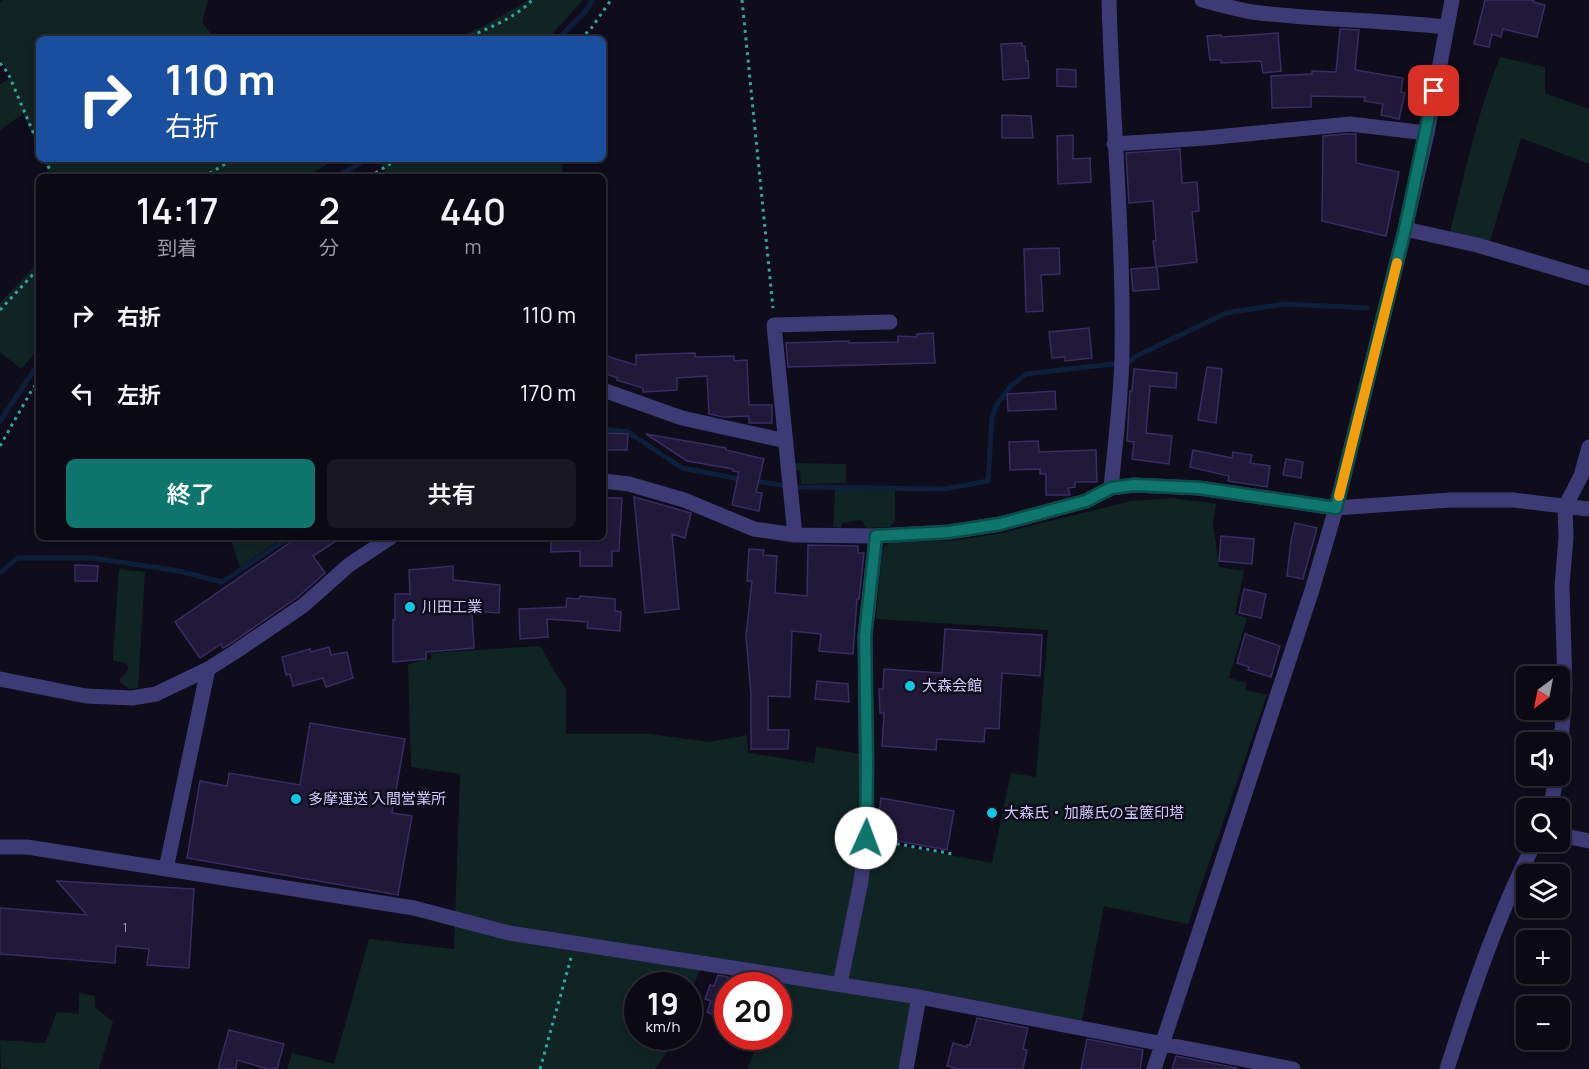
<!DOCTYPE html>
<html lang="ja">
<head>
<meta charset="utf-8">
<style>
	:root { --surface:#0b0914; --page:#191722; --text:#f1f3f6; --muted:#9a9aa0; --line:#2b2a34; --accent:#0f766e }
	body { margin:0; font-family:Manrope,"Noto Sans JP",sans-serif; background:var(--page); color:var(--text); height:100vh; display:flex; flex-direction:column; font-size:22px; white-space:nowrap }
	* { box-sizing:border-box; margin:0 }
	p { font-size:20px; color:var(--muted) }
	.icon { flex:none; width:33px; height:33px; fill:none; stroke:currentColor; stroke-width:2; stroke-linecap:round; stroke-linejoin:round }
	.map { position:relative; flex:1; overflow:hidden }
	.drawer { position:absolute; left:36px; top:174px; width:570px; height:366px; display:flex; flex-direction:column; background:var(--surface); border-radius:9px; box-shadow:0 3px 9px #0003,0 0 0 2px var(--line) }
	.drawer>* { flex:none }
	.top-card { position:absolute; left:36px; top:36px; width:570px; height:126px; border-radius:9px; box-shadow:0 3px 9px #0003,0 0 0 2px var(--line); background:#1a4fa0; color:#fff; overflow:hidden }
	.needle { width:39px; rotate:212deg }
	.buttons { position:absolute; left:1516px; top:666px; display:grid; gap:12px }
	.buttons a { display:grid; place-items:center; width:54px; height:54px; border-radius:9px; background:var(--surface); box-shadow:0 3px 9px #0003,0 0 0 2px var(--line); font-size:30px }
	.speed { position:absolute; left:624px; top:972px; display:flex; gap:12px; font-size:30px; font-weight:700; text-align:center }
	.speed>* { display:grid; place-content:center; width:78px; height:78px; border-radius:50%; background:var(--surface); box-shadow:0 3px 9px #0003,0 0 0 2px var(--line); line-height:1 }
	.speed small { font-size:15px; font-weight:400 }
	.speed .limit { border:9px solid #d22; background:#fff; color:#111 }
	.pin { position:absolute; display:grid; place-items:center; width:51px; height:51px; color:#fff; margin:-26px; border-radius:12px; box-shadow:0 3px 9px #0006 }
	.me { position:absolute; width:66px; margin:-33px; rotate:2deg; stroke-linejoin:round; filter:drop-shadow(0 0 4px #0008) }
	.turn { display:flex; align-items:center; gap:21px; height:126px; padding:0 30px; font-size:27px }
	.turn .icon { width:78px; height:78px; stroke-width:2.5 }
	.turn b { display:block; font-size:42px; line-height:51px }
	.eta { display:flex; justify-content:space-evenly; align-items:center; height:102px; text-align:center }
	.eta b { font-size:36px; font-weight:600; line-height:42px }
	.cta { display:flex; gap:12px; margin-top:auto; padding:12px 30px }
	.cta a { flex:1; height:69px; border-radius:9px; background:var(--accent); color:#fff; font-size:24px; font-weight:600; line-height:69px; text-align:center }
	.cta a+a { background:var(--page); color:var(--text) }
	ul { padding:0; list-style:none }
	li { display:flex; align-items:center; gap:18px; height:78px; padding:0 30px }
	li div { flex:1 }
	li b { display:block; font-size:22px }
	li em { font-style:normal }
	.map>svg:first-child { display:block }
	.green { fill:#102424 }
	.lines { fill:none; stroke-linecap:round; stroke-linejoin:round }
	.stream { stroke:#0e1f3c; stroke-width:5 }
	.building { fill:#21193a; stroke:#392d64; stroke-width:1.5 }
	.path { stroke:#34a49f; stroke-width:3; stroke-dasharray:3 4.5; stroke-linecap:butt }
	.minor { stroke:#3d3a76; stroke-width:15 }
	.route-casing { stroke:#0a4d48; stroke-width:15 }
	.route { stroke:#0f766e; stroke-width:10 }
	.slow { stroke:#f59e0b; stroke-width:10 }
	.poi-dot { fill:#10c8e1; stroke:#0f0c1b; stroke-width:2 }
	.labels { text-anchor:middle; stroke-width:5; stroke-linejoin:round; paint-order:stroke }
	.number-label { font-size:12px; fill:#a49dcb }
	.poi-label { font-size:15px; fill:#d0c9fb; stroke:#0f0c1b; text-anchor:start }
</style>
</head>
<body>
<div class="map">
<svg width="1589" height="1069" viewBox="0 0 1589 1069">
	<rect width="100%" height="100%" fill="#0f0c1b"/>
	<path class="green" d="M3,0H208L202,22L215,39H39V149L23,114L0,130V84L12,77L0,59V2Z
		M528,0H583L548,39H455L488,24Z
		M1500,57L1545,67V93L1589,109V164L1521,138L1490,241L1450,232C1465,173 1477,113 1500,57Z
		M43,159H337L305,177H51Z
		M380,159H562L563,177H386Z
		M39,262V348L21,369L0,352V303Z
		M794,463L846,464V483L801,484L800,470H794Z
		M835,490H895V521L889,527L867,528L861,520L842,523L841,528L833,527Z
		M1171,498L1216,504L1213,524L1219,567L1244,571L1235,614L1247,618L1229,678L1247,683L1245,690L1267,695L1188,924L1104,906L1080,1031L923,999L907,1069H747L760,1037L778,1036L779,989L783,978L702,964L689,997L688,986H638V1036L673,1037L666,1054L655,1069H287L292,1053L334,1064L369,939L454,949L460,774L411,767L408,664L431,659V653L540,646L566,690V734H650L710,742L747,735L748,753L814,763L816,747L862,754L860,838L992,863L1011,773L1036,777L1048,630L876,619L882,550L890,542L949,541L998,534L1131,501Z
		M230,537H284L240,567Z
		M119,569L145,572L138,688L129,689L120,682L119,679L127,672L128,667L126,663L113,661V657Z
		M79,993L95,996V1007L113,1022L99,1069H1L0,1040L45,1043L57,1012L79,1014Z"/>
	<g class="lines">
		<path class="stream" d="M558,39L584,13L593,0
			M336,177L367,159
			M1129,362L1135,357L1226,313L1284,304L1367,308
			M0,421L39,363
			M603,429L628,432L682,468L745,480
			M754,481L795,487L944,489L988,481L992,417L997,404L1011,386L1026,374L1113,364
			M0,573L17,558H93L179,571L222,582L290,537"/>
	</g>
	<path class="building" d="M1485,0H1534L1533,2L1545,5L1537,37L1503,29L1501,37L1492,34L1489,47L1474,44Z
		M1340,29L1359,30L1355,70L1403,78L1401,92L1405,93L1399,119L1381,115L1383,104L1364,101L1365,97L1311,96V107L1272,108L1271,76L1312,74V71L1336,72Z
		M1278,33L1281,71L1263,73L1261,61L1221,63V60H1210L1207,36L1221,35V37Z
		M1022,43V46H1025L1026,61H1028L1029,78L1003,80L1001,44Z
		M1057,69L1076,70V87L1057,86Z
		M1002,115L1031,116L1033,138H1002Z
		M1345,134H1356V163L1399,172L1386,236L1322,221L1323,136Z
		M1073,135V159L1090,158L1091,182L1058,184L1057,136Z
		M1180,149L1182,183L1197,182L1199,211L1192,212L1197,262L1156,267L1153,241H1156L1153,201L1129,203L1126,153Z
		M1059,248L1060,274L1041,275L1043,311L1026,312L1024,249Z
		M1157,267L1159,289L1133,291L1131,269Z
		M1089,328L1092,358L1065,361V357L1052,358L1049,332Z
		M933,333L935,363L788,367L786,343L849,341V343L898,342V336L917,337V334Z
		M695,353V357L734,356V361L747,360L749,405H772V423H749V416L723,417L709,414L707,376L677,378V390L643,392V388L617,380L618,378L603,373L606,356L636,365V355Z
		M1207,367L1222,369L1216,423L1198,420Z
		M1134,369L1177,373L1176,388L1150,386L1146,433L1172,436L1169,464L1132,459L1134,442L1127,441L1130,391H1132Z
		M1055,391L1056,409L1008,411L1007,394Z
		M603,433L628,434L627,450H603Z
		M646,434L726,448V450L764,459L756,492L762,493L759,511L732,505L739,472L733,471V469L687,461Z
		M1038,441L1039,452L1096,450L1097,482H1075V487L1068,488L1070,495H1046V474H1040V469L1010,470L1009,442Z
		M1193,450L1232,458L1233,452L1252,455L1250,463L1270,466L1267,487L1228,481L1229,476L1190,467Z
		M1286,459L1303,462L1301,478L1283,475Z
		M634,497L691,513L685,538L672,534L679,609L645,613Z
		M603,498H622L619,551H612V566H580V551L551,552V537H603Z
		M1295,523L1317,528L1303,579L1287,576L1291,541Z
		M1221,536L1254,539L1252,564L1219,561Z
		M298,537H342L313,556L325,573L298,597L230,644L223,648L221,644L200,658L175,622Z
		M808,545L858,546V553H864L859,599H857L853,654L819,651L821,634L792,631L790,697L768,696V730H789L788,749H751V694L746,636L752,581H747L749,549L764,550L763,555L777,556L775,593L807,596Z
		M75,565L98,566L97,581H75Z
		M453,566V580L500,585L499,613L472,611L474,648L426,652V659L393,662V620H395V594H410L409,570Z
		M1244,589L1266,594L1261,618L1239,613Z
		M580,596L615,599V611L621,612L620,631L587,628L588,622L547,619L548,637L520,639L519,609L566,607L567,598L579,599Z
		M945,629L1042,635L1040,676L1002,673L999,729L985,728L984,742L937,739L936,750L882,746L884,713H880L879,689H883L884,669L942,673Z
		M1245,634L1280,646L1271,677L1248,670L1249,667L1237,663Z
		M329,647L331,655L347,652L353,678L326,687L323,678L293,686L290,674L286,675L282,657L310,649L311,652Z
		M817,681L848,684L849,702L815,699Z
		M310,723L405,739L392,813L412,816L398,895L187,858L200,781L227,786L229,773L300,785Z
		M881,798L954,811L947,850L876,837Z
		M57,881L194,889L189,968L147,965L149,949L116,946L115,963L0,954V908L87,915Z
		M718,975L728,977V1002L721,1018L707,1012L711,1001L705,999L710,985L714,986Z
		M977,1018L1028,1028L1023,1049L1027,1050L1023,1069H959L947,1066L953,1043L967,1047V1045H970Z
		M229,1030L284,1044L277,1069H268L237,1060L236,1069H218Z
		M1087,1039L1143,1050L1140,1069H1081Z
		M1176,1056L1237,1068V1069H1172Z"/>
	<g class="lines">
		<path class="path" d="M742,0L773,308
			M464,39C486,29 516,18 532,0
			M580,39L590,30L611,0
			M0,63L8,73L39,146
			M45,159L53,177
			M203,177L234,159
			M369,177L398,159
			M0,310L39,268
			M0,446L33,388L39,382
			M882,841L953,854
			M540,1069L571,958"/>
		<path class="minor" d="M1109,0C1112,119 1124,237 1122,356C1121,400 1115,445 1111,488
			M1202,0C1218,4 1235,9 1252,12C1316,20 1381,20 1446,27
			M1114,144L1206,138L1350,124L1427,133
			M1405,229L1477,245L1589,278
			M603,390L682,418L786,441
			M603,481L629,484L684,500L754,529L795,535L876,536L949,532L1000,524L1086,501L1111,488L1134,485L1199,488L1336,508L1450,500H1514L1589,509
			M795,535L774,325L890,322
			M0,679L86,696L132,698L156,694L208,669L235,652L304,605L349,565L391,537
			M1560,757L1565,687L1562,586L1566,537L1565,507L1581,476L1589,447
			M1550,808L1557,776
			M1560,835L1589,841
			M0,847H27L414,908L509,933L919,997L1293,1069
			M166,869L208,669
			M840,984L861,881L867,831L865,636L876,536
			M906,1069L919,997
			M1154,1069L1312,590L1336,508L1405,229L1427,133L1452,0
			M1447,1069C1472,991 1498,914 1535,842"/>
	</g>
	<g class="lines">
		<defs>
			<path id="route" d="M866,838L867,763L865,636L876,536L949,532L1000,524L1086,501L1111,488L1134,485L1199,488L1336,508L1405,229L1434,91"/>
		</defs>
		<use href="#route" class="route-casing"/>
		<use href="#route" class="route"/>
		<path class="slow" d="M1339,496L1397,263"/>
	</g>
	<g class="poi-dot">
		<circle cx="410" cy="607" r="6"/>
		<circle cx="910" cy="686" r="6"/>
		<circle cx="296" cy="799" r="6"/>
		<circle cx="992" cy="813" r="6"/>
	</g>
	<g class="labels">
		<g class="number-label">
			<text x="125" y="932">1</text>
		</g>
		<g class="poi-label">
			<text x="422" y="612">川田工業</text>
			<text x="922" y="691">大森会館</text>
			<text x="308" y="804">多摩運送 入間営業所</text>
			<text x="1004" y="818">大森氏・加藤氏の宝篋印塔</text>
		</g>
	</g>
</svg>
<div class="buttons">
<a><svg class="needle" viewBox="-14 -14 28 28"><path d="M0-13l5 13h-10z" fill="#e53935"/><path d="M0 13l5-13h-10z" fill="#9a9aa0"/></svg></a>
<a><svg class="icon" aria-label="sound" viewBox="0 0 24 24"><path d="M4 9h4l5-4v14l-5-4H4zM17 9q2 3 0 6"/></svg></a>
<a><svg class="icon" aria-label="search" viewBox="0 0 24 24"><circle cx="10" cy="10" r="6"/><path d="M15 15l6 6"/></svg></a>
<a><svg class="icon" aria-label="layers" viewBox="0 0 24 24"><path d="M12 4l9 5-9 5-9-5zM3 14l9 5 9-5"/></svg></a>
<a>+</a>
<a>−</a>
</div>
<div class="speed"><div>19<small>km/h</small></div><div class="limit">20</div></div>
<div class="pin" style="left:1434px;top:91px;background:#d93025"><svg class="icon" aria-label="arrive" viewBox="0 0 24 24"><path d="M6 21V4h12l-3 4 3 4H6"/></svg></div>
<svg class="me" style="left:866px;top:838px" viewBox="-20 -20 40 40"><circle r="19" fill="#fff"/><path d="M0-13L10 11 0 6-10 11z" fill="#0f766e"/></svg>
<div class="top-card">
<div class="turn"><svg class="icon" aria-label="right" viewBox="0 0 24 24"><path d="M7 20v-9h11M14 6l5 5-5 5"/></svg><div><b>110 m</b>右折</div></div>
</div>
<section class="drawer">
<div class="eta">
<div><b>14:17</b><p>到着</p></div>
<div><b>2</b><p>分</p></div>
<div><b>440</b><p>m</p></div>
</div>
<ul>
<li><svg class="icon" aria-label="right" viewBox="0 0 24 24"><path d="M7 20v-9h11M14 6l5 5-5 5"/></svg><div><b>右折</b></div><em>110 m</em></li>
<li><svg class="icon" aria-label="left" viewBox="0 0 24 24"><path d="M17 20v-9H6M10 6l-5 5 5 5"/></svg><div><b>左折</b></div><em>170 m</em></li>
</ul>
<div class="cta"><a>終了</a><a>共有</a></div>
</section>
</div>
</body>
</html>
